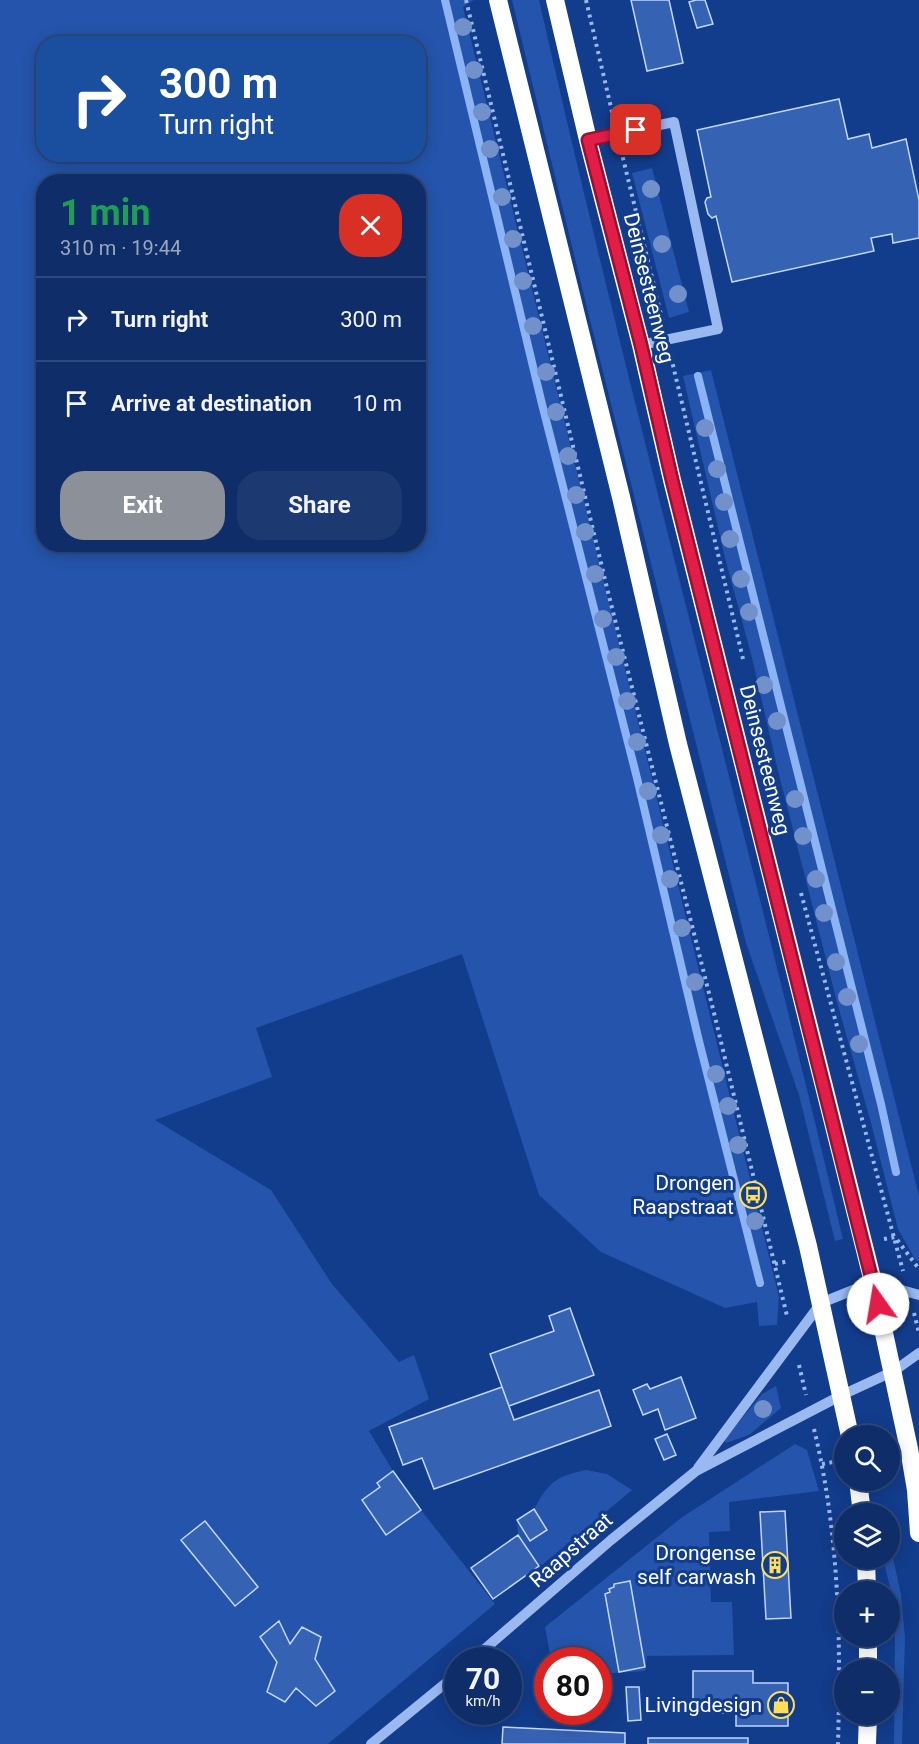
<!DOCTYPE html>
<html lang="en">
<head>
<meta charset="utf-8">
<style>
	:root { --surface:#0e2d69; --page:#1c3971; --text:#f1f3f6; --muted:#9ba8c0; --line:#2e497d; --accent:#8c9099 }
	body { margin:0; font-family:Roboto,sans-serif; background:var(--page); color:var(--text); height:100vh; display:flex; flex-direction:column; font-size:22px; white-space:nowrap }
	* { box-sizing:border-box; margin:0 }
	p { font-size:20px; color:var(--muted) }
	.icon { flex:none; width:33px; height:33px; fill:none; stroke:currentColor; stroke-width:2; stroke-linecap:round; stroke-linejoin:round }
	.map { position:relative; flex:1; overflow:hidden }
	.side { position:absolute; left:36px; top:174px; width:390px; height:378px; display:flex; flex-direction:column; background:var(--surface); border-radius:24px; box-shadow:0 3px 15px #0003,0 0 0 2px var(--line) }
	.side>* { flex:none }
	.banner { position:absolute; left:36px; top:36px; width:390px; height:126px; border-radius:24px; box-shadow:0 3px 15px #0003,0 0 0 2px var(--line); background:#1a4fa0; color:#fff; overflow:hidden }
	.controls { position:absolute; left:834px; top:1425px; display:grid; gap:12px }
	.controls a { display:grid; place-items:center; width:66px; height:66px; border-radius:50%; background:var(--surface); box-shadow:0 3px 15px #0003,0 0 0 2px var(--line); font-size:30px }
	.speed { position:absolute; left:444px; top:1647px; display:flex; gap:12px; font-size:30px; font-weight:700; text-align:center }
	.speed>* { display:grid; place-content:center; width:78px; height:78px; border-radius:50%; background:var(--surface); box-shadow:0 3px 15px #0003,0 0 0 2px var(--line); line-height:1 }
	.speed small { font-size:15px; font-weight:400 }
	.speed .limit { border:9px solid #d22; background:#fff; color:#111 }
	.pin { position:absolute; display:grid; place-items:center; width:51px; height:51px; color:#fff; margin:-26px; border-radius:12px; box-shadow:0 3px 9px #0006 }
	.me { position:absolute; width:66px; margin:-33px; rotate:347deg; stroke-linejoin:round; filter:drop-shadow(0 0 4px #0008) }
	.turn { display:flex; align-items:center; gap:21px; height:126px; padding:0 24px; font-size:27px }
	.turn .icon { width:78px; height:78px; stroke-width:2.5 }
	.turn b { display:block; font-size:42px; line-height:51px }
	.round { display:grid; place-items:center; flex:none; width:63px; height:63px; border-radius:24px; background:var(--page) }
	.overview { display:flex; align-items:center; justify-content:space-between; height:102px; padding:0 24px }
	h1 { font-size:36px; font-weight:700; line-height:45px; color:#1e9e55 }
	.primary-button { display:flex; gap:12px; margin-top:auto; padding:12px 24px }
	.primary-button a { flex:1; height:69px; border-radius:24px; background:var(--accent); color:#fff; font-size:24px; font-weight:700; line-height:69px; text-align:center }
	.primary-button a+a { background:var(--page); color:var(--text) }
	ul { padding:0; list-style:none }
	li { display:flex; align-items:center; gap:18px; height:84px; padding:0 24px; border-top:2px solid var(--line) }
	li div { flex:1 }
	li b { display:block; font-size:22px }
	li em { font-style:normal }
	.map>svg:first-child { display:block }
	.green { fill:#2454ab; fill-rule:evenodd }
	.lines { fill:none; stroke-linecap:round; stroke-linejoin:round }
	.stream { stroke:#8cb3f4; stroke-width:8 }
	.building { fill:#3662b3; stroke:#c1d6fc; stroke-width:1.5 }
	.path { stroke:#9ab9f1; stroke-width:4; stroke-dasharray:3 4.5; stroke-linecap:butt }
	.minor { stroke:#9ab9f1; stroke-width:10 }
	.highway { stroke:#fff; stroke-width:18 }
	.tree { fill:#7291ca }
	.route-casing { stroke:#92132f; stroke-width:15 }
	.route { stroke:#e11d48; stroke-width:10 }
	.labels { text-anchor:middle; stroke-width:6; stroke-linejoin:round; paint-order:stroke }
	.street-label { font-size:21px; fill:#fff; stroke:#123c8c }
	.poi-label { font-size:21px; fill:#fff; stroke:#123c8c; text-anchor:end }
</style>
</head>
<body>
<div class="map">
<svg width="919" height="1744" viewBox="0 0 919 1744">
	<rect width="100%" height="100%" fill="#123c8c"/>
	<path class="green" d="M0,0H474L463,7L779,1297L777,1325L759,1326L757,1302L725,1308L601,1252L539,1195L462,954L256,1028L272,1077L155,1120L271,1190L332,1284L399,1362L414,1355L429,1399L369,1431L393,1471L377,1482L380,1487L362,1501L386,1535L421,1510L495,1604L328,1744H0ZM44,44H418V154H44ZM44,182H418V544H44ZM205,1521L258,1586L236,1606L182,1540ZM279,1621L290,1644L302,1627L321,1637L315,1659L285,1702L267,1692L277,1662L260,1637Z
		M512,0H539C633,415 745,825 843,1239L835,1241L799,1095L746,943L591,324Z
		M652,168L689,312L669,318L632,173Z
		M711,370L919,1196V1262L915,1259L898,1229L871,1123L837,1002L778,771L752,658L725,558L683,376Z
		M776,1386L781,1408L749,1435L726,1443L724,1440L762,1394Z
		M795,1444L807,1450L819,1491L729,1502L730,1531L709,1532L711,1602H732L734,1655L647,1656L645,1671L599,1674L598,1660H551L545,1627L681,1518ZM630,1582L645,1667L619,1672L605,1594L610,1592L609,1589Z
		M586,1470L607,1474L632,1490L542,1565L538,1564L518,1535L517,1520L530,1540L547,1530L534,1509C550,1481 555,1477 586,1470Z
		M890,1544L901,1595L905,1637L902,1744H894L895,1635L892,1595L883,1559L890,1558Z"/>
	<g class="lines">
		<path class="stream" d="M445,0L542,404L637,778L698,1037L760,1283
			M698,376L881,1104L896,1172"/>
	</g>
	<path class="building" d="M631,0H669L683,63L647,71Z
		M696,0H705L713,24L697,28L689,2Z
		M839,99L848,139L869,134L872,148L906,139L919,200V238L893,243L892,234L871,238L874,251L732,282L716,216L712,218L708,214L705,202L707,198L711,197L697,130Z
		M570,1308L594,1375L509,1406L490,1354L554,1331L549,1316Z
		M681,1377L696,1418L665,1430L658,1409L643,1415L633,1390L647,1384L650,1389Z
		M502,1387L514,1420L599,1390L611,1426L434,1489L422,1458L403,1465L389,1427Z
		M667,1434L676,1455L664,1460L655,1439Z
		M393,1471L421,1510L386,1535L362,1500L380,1487L377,1483Z
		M534,1509L547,1530L530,1541L517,1520Z
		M785,1511L791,1618L766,1619L760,1512Z
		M205,1521L258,1587L235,1606L181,1540Z
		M518,1535L539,1566L493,1599L471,1568Z
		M630,1581L645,1667L619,1672L605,1594L610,1592L609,1589L614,1587V1584Z
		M279,1621L290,1644L302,1627L321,1637L315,1659L335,1691L316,1706L296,1688L285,1702L267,1692L277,1662L260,1637Z
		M693,1671H753V1683H788V1726H736V1713H693Z
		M626,1687H639L641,1720L628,1721Z
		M503,1727L625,1733V1744H502Z
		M648,1738H748V1744H648Z"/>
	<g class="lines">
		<path class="path" d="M466,0L607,588L715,1017L787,1316
			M586,0L613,116
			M621,150L663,323
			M671,357L743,659
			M801,893L903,1271
			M884,1239L895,1237L919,1269
			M775,1264L789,1261
			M914,1313L919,1333
			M799,1365L806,1395
			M814,1429C839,1532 841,1638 838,1744
			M822,1464L844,1460"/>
		<path class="minor" d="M588,140L674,122L718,329L641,345
			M698,1468L821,1303L873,1282L919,1295
			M472,1660L611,1540L696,1471L842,1395L894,1371L919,1353
			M371,1744L458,1673"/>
		<path class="highway" d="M498,0L621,497L678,744L808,1246L850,1436
			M555,0L588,140L641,345L672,480L873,1282L909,1449L916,1490L919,1533
			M858,1480L862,1514
			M866,1558L867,1592
			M868,1636V1670
			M867,1744L868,1714"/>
	</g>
	<g class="tree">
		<circle cx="463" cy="27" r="9"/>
		<circle cx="474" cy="70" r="9"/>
		<circle cx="482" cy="112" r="9"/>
		<circle cx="490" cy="149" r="9"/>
		<circle cx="651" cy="189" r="9"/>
		<circle cx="502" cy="197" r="9"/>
		<circle cx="513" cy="239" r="9"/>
		<circle cx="662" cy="244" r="9"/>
		<circle cx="523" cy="281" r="9"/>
		<circle cx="678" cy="294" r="9"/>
		<circle cx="533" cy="326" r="9"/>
		<circle cx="546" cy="372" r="9"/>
		<circle cx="556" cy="412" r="9"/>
		<circle cx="705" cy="428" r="9"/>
		<circle cx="568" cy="456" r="9"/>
		<circle cx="717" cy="469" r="9"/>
		<circle cx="576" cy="495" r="9"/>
		<circle cx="724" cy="502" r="9"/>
		<circle cx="585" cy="532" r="9"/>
		<circle cx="730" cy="539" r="9"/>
		<circle cx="595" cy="574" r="9"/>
		<circle cx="741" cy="579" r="9"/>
		<circle cx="749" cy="612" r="9"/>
		<circle cx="603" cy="619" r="9"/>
		<circle cx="616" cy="657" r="9"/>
		<circle cx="764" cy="685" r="9"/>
		<circle cx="627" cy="701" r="9"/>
		<circle cx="777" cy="721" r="9"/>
		<circle cx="637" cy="742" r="9"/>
		<circle cx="648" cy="791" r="9"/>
		<circle cx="795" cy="799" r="9"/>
		<circle cx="661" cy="835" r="9"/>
		<circle cx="803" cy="836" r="9"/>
		<circle cx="670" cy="879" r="9"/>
		<circle cx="816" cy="879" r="9"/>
		<circle cx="824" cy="913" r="9"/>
		<circle cx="682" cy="928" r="9"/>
		<circle cx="836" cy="962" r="9"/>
		<circle cx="695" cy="982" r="9"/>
		<circle cx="847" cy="997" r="9"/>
		<circle cx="859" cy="1044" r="9"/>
		<circle cx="716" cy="1074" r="9"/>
		<circle cx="728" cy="1106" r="9"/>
		<circle cx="738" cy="1145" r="9"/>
		<circle cx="755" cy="1221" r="9"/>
		<circle cx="763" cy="1409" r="9"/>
	</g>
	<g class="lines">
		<defs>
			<path id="route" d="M636,130L588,140L641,345L672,480L878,1304"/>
		</defs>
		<use href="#route" class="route-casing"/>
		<use href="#route" class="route"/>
	</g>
	<defs>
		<symbol id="bus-ring" viewBox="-11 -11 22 22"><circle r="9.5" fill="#123c8c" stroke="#ffdf5a" stroke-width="1.5"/><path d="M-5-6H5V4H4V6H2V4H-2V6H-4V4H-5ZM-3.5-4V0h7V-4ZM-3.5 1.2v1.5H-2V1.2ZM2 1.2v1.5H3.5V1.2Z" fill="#ffdf5a"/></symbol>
		<symbol id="building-ring" viewBox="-11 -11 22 22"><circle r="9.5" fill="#123c8c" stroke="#ffdf5a" stroke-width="1.5"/><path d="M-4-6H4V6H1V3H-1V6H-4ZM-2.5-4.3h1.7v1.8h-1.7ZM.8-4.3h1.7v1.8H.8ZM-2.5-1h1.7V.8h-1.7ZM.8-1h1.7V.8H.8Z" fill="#ffdf5a"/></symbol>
		<symbol id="shop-ring" viewBox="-11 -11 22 22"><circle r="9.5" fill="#123c8c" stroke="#ffdf5a" stroke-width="1.5"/><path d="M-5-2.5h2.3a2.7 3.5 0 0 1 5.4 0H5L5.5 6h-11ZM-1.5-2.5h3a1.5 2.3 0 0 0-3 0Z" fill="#ffdf5a"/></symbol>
	</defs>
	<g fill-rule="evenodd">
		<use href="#bus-ring" x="738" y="1180" width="30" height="30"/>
		<use href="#building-ring" x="760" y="1550" width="30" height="30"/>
		<use href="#shop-ring" x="766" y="1690" width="30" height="30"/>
	</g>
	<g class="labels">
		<g class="street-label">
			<text transform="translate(649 288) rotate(76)" y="7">Deinsesteenweg</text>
			<text transform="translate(765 760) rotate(76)" y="7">Deinsesteenweg</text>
			<text transform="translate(571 1550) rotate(-41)" y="7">Raapstraat</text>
		</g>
		<g class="poi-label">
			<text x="734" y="1190">Drongen<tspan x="734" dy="24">Raapstraat</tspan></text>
			<text x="756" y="1560">Drongense<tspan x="756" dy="24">self carwash</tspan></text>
			<text x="762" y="1712">Livingdesign</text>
		</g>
	</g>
</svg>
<div class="controls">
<a><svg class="icon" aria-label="search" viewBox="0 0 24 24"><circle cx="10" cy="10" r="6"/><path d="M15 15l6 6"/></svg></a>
<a><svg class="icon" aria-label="layers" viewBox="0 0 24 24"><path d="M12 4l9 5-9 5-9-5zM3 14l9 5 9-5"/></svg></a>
<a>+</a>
<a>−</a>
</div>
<div class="speed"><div>70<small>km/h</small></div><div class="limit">80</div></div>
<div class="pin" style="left:636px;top:130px;background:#d93025"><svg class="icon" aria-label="arrive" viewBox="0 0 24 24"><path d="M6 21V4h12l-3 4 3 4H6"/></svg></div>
<svg class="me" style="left:878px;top:1304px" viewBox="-20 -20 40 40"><circle r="19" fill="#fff"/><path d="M0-13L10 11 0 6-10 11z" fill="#e11d48"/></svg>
<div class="banner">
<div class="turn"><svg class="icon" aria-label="right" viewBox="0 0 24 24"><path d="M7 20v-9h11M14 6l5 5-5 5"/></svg><div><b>300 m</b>Turn right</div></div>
</div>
<section class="side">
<div class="overview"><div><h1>1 min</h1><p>310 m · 19:44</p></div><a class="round" style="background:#d93025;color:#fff"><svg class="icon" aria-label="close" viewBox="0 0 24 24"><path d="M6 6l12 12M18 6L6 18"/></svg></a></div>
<ul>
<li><svg class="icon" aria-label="right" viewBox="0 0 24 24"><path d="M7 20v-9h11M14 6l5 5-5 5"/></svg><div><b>Turn right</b></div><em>300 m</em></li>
<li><svg class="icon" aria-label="arrive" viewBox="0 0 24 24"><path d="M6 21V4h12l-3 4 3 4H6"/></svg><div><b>Arrive at destination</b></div><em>10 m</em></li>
</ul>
<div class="primary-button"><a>Exit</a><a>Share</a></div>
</section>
</div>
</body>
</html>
